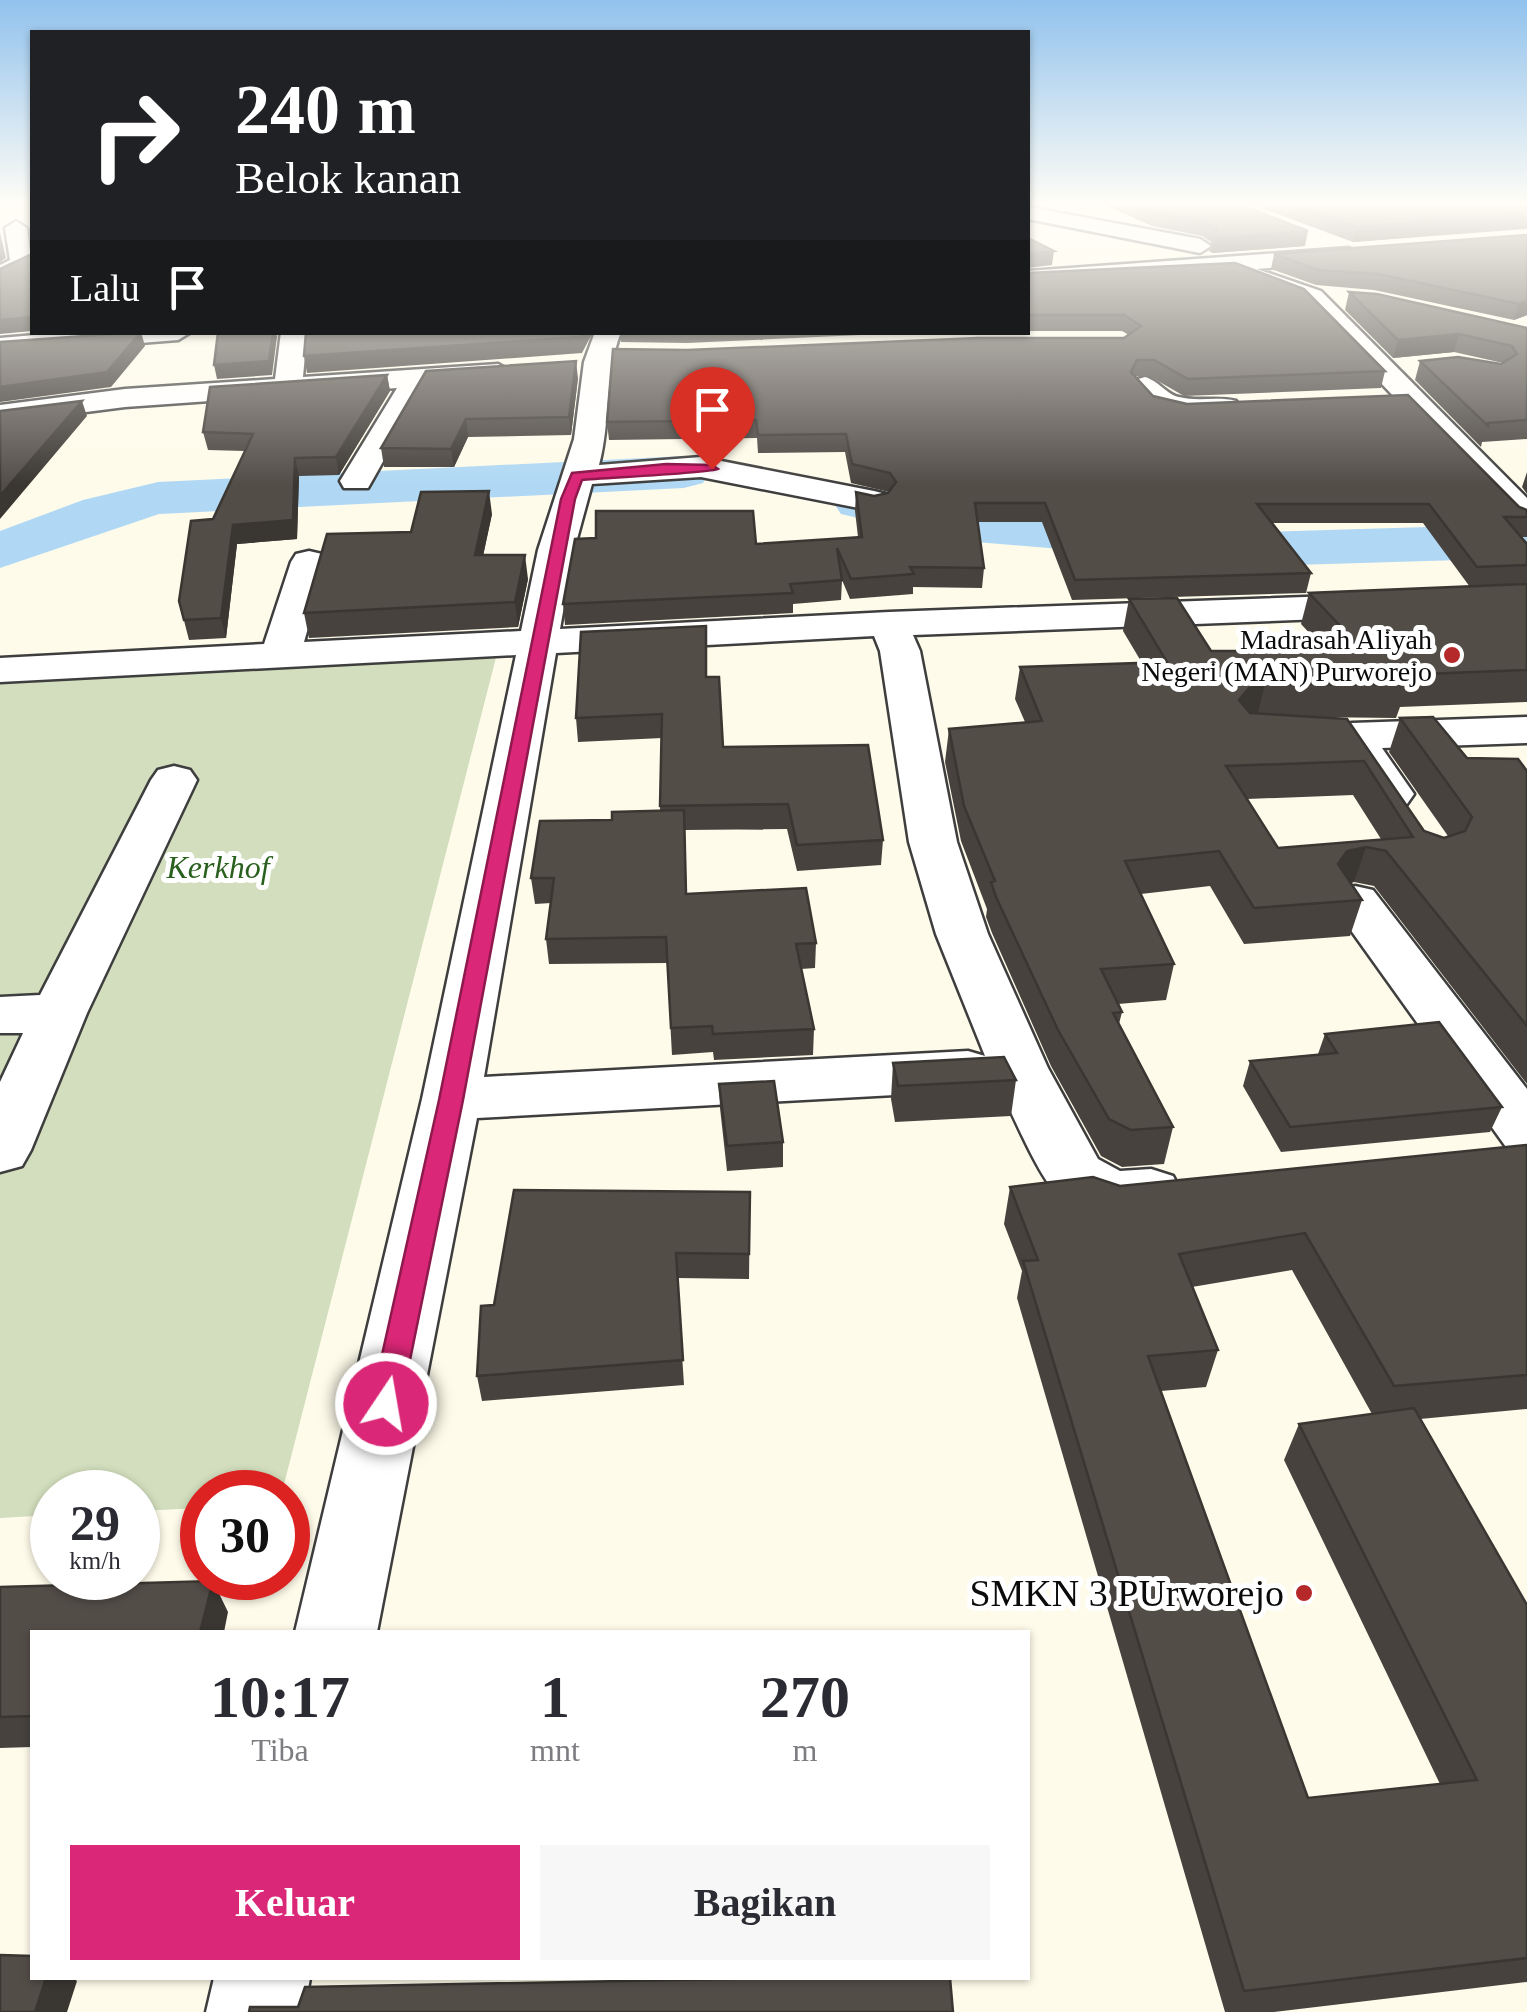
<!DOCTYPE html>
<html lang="id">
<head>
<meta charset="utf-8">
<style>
	:root { --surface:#fff; --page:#f7f7f7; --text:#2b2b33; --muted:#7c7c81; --accent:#db2777 }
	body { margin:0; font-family:Georgia,serif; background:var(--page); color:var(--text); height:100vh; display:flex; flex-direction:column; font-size:38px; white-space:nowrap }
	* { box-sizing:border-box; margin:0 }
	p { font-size:32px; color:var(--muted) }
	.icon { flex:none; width:55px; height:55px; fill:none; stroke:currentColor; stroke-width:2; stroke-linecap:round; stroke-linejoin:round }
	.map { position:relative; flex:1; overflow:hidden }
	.details { position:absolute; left:30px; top:1630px; width:1000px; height:350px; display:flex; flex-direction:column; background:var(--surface); border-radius:0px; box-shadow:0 2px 8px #0004 }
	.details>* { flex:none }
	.top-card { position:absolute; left:30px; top:30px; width:1000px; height:305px; border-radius:0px; box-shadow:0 2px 8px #0004; background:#202124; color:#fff; overflow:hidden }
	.speed { position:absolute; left:30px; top:1470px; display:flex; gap:20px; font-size:50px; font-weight:700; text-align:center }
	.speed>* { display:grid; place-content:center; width:130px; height:130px; border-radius:50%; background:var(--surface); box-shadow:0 2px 8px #0004; line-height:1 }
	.speed small { font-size:25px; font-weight:400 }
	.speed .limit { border:15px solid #d22; background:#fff; color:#111 }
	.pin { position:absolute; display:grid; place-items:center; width:85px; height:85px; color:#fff; margin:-102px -42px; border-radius:50% 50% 50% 0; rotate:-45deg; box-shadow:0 0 10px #0007 }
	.pin .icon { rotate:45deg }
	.me { position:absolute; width:110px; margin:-55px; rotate:12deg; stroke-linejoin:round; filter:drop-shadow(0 0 8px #0008) }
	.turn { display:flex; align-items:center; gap:35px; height:210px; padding:0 40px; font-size:45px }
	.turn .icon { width:130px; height:130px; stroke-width:2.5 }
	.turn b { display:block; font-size:70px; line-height:85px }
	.then { display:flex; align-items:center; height:95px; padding:0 40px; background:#0003; gap:20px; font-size:38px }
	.eta { display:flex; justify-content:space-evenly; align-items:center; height:170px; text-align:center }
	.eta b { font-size:60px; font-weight:800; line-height:70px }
	.action { display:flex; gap:20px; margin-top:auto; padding:20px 40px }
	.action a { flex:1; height:115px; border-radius:0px; background:var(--accent); color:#fff; font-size:40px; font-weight:800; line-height:115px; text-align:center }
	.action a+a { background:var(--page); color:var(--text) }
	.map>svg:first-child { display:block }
	.cemetery { fill:#d2debd }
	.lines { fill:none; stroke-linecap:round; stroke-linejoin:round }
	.river { fill:#b0d8f4; fill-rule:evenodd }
	.minor-casing { stroke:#3e3e3e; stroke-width:5 }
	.minor { fill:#fff; fill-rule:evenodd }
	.wall { fill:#47423e; fill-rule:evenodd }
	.shaded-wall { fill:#3a3632 }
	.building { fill:#534d48; stroke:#3a3632; stroke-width:2.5; fill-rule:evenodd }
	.route { fill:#db2777; stroke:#8e194d; stroke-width:2.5 }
	.poi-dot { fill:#b5292b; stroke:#fff; stroke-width:4 }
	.labels { text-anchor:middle; stroke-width:10; stroke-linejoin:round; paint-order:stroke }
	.far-poi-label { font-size:28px; fill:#0b0b0b; stroke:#fff; text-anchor:end }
	.park-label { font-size:32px; font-style:italic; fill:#2a601e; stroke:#fff }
	.near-poi-label { font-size:38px; fill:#0b0b0b; stroke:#fff; text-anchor:end }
</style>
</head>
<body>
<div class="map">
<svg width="1527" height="2012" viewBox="0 0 1527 2012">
	<rect width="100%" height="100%" fill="#fefbea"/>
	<path class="cemetery" d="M501,638L282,1492H202V1508L138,1511V1492H52V1515L0,1518V657Z"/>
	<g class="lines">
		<path class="river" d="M684,456L703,461L710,472L703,483L684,488L159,514L0,568V531L83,500L158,482Z
			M860,486L952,506L1262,532L1527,524V558L1262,566L952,540L841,514L833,502L841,490Z"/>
		<defs>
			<path id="minor" d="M1028,207L1200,239L1211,246L1200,253L1028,219Z
				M16,221L27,228L32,265L0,281V265L10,260L5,228Z
				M1349,248L1360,255L1357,260L1257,269L1321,291L1527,498V527L1515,524L1303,301L1236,277L1233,270L1028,285V271Z
				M70,332H191L178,340L0,354V338Z
				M281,332H307L303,377L498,364L512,372L498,380L426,385L372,481L368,488H344L340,481L397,388L125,407L0,423V405L125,389L275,379Z
				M595,332H621C604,375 611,421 599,465L701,457L874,491L886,494L891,501L886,508L874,511L701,477L592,484L574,550L560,629L889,612L1527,589V611L913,635L920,651L957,842L988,934L1048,1068L1098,1159L1120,1171L1151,1169L1173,1176L1182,1193L1173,1210C1133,1222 1090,1222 1056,1192C1038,1177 1007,1101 994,1076L988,1085L968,1091L477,1118L377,1632H295L422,1099L516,655L0,682V658L264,644L291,562L296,554L309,551L322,554L327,562L304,642L521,631L538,550L574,439L584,362ZM874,636L880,651L909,842L936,934L985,1056L968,1051L484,1077L556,653Z
				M1145,377C1159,381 1167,395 1179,397C1198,402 1218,396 1236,401L1241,407L1236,413L1226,416L1159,412L1131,386L1135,380Z
				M1527,717V743L1382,748L1414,794L1407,804L1391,808L1375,804L1330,736L1337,727L1352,723Z
				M174,766L190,770L197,780L87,1013L31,1150L22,1166L0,1172V1082L23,1033H0V997L40,995L151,780L158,770Z
				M1355,886L1373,890L1527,1089V1154L1506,1147L1330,901L1337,890Z
				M214,1978H310L304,2012H206Z"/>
		</defs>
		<use href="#minor" class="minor-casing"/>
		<use href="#minor" class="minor"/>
	</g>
	<path class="wall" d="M1100,203H1236L1305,246L1212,253L1209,251L1211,242L1202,236L1152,226Z
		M1248,203H1527V229L1353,242Z
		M1527,235V315L1514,320L1374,290L1316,285L1271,269L1274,254Z
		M1028,273L1385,371L1381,388L1184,396L1151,377L1135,376L1153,396L1527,510V537H1521L1527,544V702L1400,707L1396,718L1311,717L1347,719L1424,831L1444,838L1448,836L1389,752L1400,718L1467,758L1527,771V1084L1374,886L1354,882L1351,883L1362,900L1350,936L1244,944L1210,886L1141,894L1174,964L1166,1000L1118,1004L1122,1012L1119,1024L1173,1127L1164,1164L1122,1167L1101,1156L1051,1066L992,933L986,917L987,909L961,841L945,762L949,729L1025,722L1015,699L1020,667L1142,663L1123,631L1129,599L1211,651H1326L1301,624L1309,593L1470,587L1423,523H1272L1311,573L1306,593L1072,600L1042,522H978L984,568L982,588L913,587V594L850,599L842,580L841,600L793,604V613L565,625L563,604L756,544L858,537L855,511L856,492L874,496L889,492L851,483L845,452L758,453L757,438L609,440L607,422L687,350L1124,338L1129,335L1122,331H1028ZM1353,795L1381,839L1278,848L1247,799Z
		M1349,292L1527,328V439L1482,442L1481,447L1415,380L1420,361L1501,364L1503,363L1454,352L1393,358L1345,310Z
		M621,332H926L687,343L621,342Z
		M387,375L390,391L339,475L299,476L297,539L237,544L226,638L189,640L179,601L213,519L245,451L208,450L203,432Z
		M578,378L571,435L468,437L454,467H384L381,448Z
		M1527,472V494L1522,487Z
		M492,514L483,555L528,579L518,627L309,638L304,613L411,532Z
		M707,677L723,747L883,840L881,865L797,871L787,829L684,830L687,894L816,943L815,968L801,969L814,1029L813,1055L714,1060L713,1052L672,1055L667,963L549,964L546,939L551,903L535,904L531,878L612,820L660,811L662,738L578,742L576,718Z
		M1325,1034L1502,1107L1490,1132L1281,1152L1243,1086L1250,1061L1318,1054Z
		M893,1063L1016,1080L1011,1116L895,1122L891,1099Z
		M719,1084L783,1142V1167L727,1171L720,1108Z
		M1527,1145V1409L1420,1419L1527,1605V1982L1274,2012H1225L1017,1298L1022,1271L1004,1224L1010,1187L1120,1186ZM1292,1270L1372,1414L1299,1424L1284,1460L1440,1784L1308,1798L1161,1391L1206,1387L1218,1350L1192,1287Z
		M750,1192L749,1279L677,1278L684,1385L482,1401L477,1376L494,1305Z
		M0,1587L228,1612L32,1632V1747L0,1748Z"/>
	<path class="shaded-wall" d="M1527,214V228L1353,242L1356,227Z
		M1308,231L1305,246L1212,253L1215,238Z
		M0,232L6,258L0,262Z
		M1054,251L1052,265L1028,268V254Z
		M1527,301V315L1514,320L1519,304Z
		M32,317V331L0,334V320Z
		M141,332L145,346L111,387L0,402V387Z
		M273,332H276L277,337L272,375L217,379L214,365Z
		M584,332H593L582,353L307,373L304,356Z
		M1459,334L1454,352L1393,358L1398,340Z
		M576,361L578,378L571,435L569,417Z
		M387,375L390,391L339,475L336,457Z
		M82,401L87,416L0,519V496Z
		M466,419L468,437L454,467L451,449Z
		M295,458L299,476L297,539L237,544L226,638L221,618L233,525Z
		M489,491L492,514L478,580L475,555Z
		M525,555L528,579L518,627L515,602Z
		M1265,684L1257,716L1241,720L1239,700L1249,688Z
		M1366,847L1354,882L1336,886L1338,864L1347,851Z
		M213,1581L228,1612L224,1632H200Z
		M46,1978H73L77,1981L67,2012H35Z"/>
	<path class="building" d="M1134,203H1236L1308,231L1215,238L1212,236L1217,230L1205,221L1154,212Z
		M1289,203H1527V214L1356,227Z
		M32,229V317L0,320V269L32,254L29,230Z
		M1527,235V301L1519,304L1378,274L1319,270L1274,254Z
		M1028,238L1054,251L1028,254Z
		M1235,263L1304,289L1385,371L1188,379L1154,360H1137L1131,372L1153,396L1187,404L1408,395L1519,507L1527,510V517H1504L1527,544V565L1477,567L1429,504H1257L1311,573L1075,580L1045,503H975L984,568L910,567L914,574L851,579L837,548L842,580L790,584L793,593L563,604L575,539L596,538V511H753L756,544L862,537L856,492L874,496L888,493L896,482L890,473L852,464L846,434L758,435L756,420L607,422L613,349L687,350L978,338H1124L1141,326L1124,315H1028V273Z
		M1349,292L1377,294L1527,328V420L1488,423V426L1420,361L1458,357L1501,364L1517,354L1512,346L1459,334L1398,340Z
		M141,332L107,372L0,387V342Z
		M218,332H273L269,361L214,365Z
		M306,332H584L581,337L304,356Z
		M576,361L569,417L466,419L451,449L381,448L426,371Z
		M387,375L336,457L295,458L293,520L233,525L221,618L184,620L179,601L191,521L213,519L253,434L203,432L210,387Z
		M82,401L0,496V411Z
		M489,491L475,555H525L515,602L304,613L327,534L411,532L421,492Z
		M1527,584V670L1398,675L1406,685L1265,684L1249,688L1239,700L1250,713L1347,719L1424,831L1444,838L1465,831L1472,817L1400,718L1433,717L1467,758L1518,759L1527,771V1026L1386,851L1366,847L1347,851L1338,864L1362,900L1254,908L1219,851L1125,861L1174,964L1101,969L1122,1012L1113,1013L1173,1127L1131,1130L1109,1119L1058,1030L996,897L991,882L995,881L964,806L949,729L1042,721L1020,667L1167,662L1129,599L1177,598L1211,651H1364L1309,593ZM1364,761L1413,837L1278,848L1226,766Z
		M706,626V677H719L723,747L868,745L883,840L797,845L788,804L660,806L662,714L576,718L581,632Z
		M684,810L686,894L806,888L816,943L796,944L814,1029L713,1034L712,1026L671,1028L666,937L546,939L554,878H531L540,821L612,820V812Z
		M1439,1022L1502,1107L1290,1127L1250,1061L1337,1053L1325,1034Z
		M1004,1057L1016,1080L898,1086L893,1063Z
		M774,1081L783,1142L727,1146L719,1084Z
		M1527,1145V1375L1394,1386L1305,1233L1179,1254L1218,1350L1148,1356L1308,1798L1477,1780L1299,1424L1414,1408L1527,1605V1958L1244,1991L1023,1261L1038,1260L1010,1187L1093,1177L1120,1186Z
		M514,1190L750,1192L749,1254L676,1253L683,1360L477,1376L481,1306L494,1305Z
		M213,1581L200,1632H32V1716L0,1717V1587Z
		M0,1955L32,1956V1978H46L35,2012H0Z
		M777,1978H950L953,2012H249L250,2007H298L305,1987Z"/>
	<linearGradient id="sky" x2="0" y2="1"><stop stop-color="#91c2ed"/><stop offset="0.42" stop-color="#fffdf6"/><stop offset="1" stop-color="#fffdf6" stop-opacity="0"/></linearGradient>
	<rect width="1527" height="485" fill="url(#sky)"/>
	<path class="route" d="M666,464L712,465L718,469C711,473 602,478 582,480L575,499L463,1100L401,1404L396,1413L386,1417L375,1413L371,1404L439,1100L561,499L572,473Z"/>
	<g class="poi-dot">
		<circle cx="1452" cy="655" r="10"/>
		<circle cx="1304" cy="1593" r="10"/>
	</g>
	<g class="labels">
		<g class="far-poi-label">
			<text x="1432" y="649">Madrasah Aliyah<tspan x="1432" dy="32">Negeri (MAN) Purworejo</tspan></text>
		</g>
		<g class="park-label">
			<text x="218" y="878">Kerkhof</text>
		</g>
		<g class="near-poi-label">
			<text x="1284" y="1606">SMKN 3 PUrworejo</text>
		</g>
	</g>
</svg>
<div class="speed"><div>29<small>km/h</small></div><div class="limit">30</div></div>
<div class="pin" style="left:712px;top:469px;background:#d93025"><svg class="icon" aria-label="arrive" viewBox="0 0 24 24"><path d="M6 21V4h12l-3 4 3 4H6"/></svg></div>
<svg class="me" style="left:386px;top:1404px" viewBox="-20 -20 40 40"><circle r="17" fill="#db2777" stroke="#fff" stroke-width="3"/><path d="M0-11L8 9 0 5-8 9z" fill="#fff"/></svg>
<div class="top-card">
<div class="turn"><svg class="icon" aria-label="right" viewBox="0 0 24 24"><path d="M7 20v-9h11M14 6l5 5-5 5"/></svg><div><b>240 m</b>Belok kanan</div></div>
<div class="then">Lalu<svg class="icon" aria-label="arrive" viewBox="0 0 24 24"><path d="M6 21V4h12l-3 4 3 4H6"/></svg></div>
</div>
<section class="details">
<div class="eta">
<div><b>10:17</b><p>Tiba</p></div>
<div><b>1</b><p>mnt</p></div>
<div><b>270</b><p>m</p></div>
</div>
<div class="action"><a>Keluar</a><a>Bagikan</a></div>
</section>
</div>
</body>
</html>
